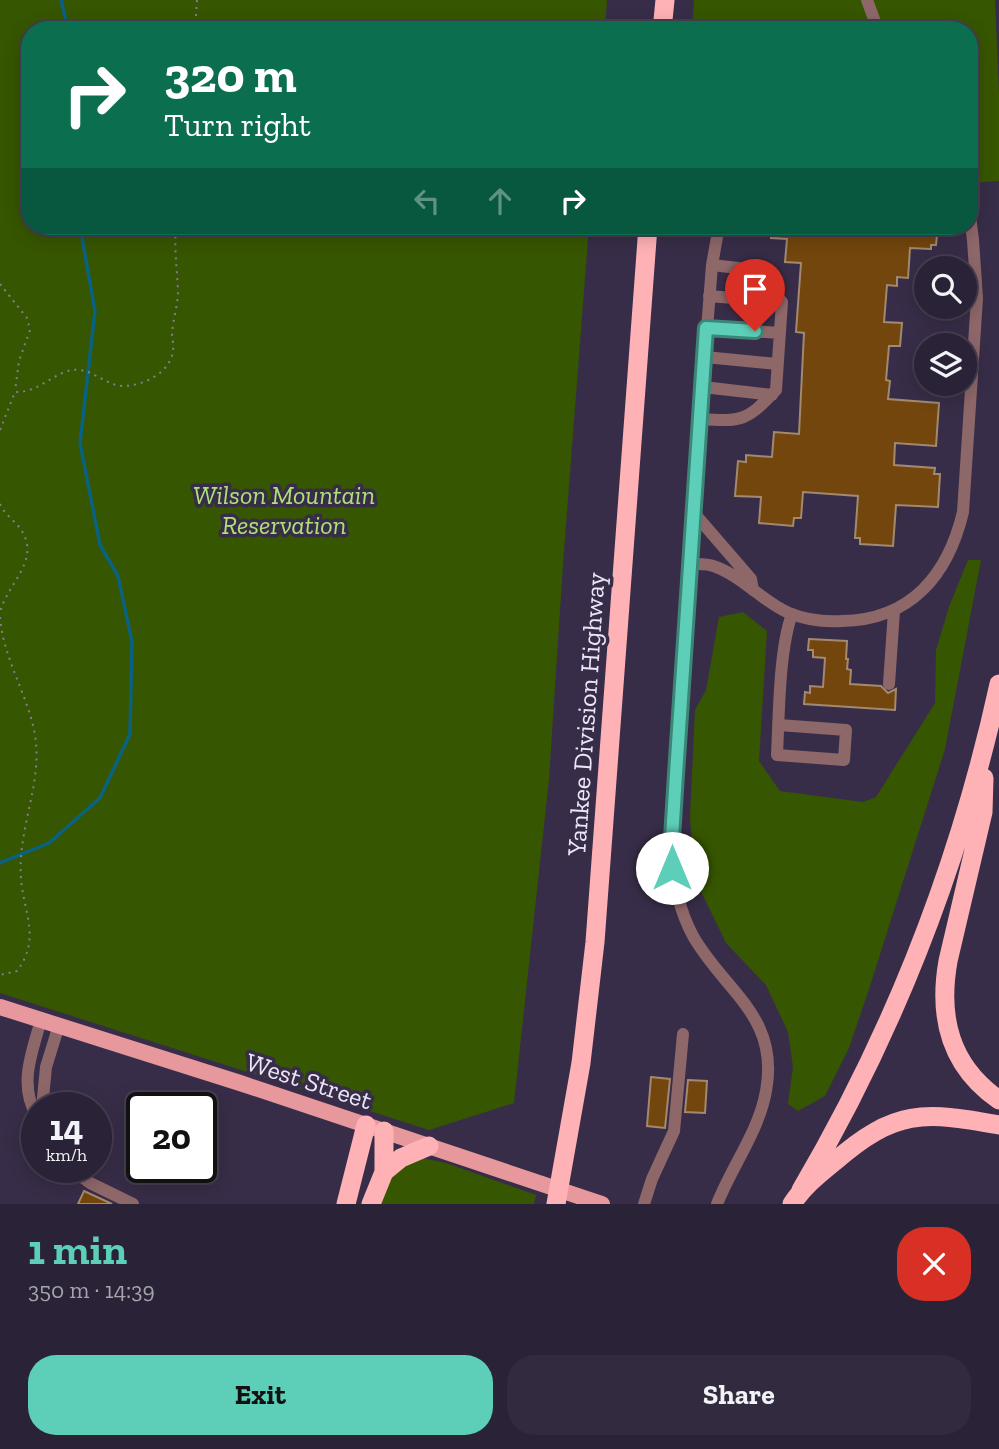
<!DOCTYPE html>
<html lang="en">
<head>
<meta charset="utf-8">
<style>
	:root { --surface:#2a2236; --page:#322a3e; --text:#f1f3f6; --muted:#a5a4ad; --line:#463f51; --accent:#5dceb8 }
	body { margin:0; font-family:"Zilla Slab",serif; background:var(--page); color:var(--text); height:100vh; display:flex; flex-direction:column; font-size:26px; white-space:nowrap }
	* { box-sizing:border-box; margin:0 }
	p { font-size:23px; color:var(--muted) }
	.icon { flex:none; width:38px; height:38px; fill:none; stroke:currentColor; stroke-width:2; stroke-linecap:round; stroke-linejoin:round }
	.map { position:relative; height:1204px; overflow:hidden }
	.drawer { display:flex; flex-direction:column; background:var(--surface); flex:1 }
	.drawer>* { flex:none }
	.top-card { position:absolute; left:21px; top:21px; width:957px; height:214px; border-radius:28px; box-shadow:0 4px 18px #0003,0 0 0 2px var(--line); background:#0b6e4f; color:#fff; overflow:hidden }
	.controls { position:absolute; left:914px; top:256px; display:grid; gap:14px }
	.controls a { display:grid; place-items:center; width:63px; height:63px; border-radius:50%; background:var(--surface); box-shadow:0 4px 18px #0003,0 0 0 2px var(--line); font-size:35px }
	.speed { position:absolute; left:21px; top:1092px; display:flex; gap:14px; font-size:35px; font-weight:700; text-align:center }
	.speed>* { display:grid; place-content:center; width:91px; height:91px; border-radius:50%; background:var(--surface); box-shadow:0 4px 18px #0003,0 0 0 2px var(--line); line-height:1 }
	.speed small { font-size:18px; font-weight:400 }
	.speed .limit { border:4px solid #111; border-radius:10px; background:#fff; color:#111 }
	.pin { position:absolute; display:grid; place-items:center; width:60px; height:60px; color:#fff; margin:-72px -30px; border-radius:50% 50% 50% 0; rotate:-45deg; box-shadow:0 0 7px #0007 }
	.pin .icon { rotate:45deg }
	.me { position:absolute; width:77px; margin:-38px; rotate:0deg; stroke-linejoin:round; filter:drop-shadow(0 0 5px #0008) }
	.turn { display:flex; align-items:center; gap:24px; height:147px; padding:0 28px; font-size:32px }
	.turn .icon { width:91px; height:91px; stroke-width:2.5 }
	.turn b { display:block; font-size:49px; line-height:60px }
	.lanes { display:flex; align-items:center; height:66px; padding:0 28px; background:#0003; justify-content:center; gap:35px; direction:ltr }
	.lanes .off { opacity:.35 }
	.round { display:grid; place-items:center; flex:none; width:74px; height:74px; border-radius:28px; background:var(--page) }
	.summary { display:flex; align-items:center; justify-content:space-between; height:119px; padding:0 28px }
	h1 { font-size:42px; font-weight:700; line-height:52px; color:var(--accent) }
	.cta { display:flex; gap:14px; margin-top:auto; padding:14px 28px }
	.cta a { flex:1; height:80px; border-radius:28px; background:var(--accent); color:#111; font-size:28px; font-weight:700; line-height:80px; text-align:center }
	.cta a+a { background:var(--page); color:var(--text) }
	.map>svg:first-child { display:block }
	.green { fill:#375601 }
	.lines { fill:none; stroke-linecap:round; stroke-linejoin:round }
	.stream { stroke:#096282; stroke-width:3.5 }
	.building { fill:#72460d; stroke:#a2896f; stroke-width:2 }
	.path { stroke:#857c93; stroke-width:2; stroke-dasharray:2 5; stroke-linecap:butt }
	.minor { stroke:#8e6769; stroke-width:12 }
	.major { stroke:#e7989d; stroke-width:16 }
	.highway { stroke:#ffb2b6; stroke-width:19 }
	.route-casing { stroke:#3c8678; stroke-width:18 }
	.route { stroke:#5dceb8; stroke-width:12 }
	.labels { text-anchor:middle; stroke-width:7; stroke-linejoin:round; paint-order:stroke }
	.park-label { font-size:26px; font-style:italic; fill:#afe078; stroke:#382d48 }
	.street-label { font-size:26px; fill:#ebe5f7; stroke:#382d48 }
</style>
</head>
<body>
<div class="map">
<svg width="999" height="1204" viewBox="0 0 999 1204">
	<rect width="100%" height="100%" fill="#382d48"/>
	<path class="green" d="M0,0H607L605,30H30V226H589L563,564L549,779L514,1103L429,1130L0,993Z
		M694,0H995L999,92V181L970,183V30H692Z
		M968,560H981L945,749L870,986L849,1048L825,1096L798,1111L788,1104L793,1067L788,1032L766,985L726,943L694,877L690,816L695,710L706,690L719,617L743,612L767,631L759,761L780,791L863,802L876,797L935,703L936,650L949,607Z
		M422,1158L446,1163L536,1195L534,1204H376L396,1169Z"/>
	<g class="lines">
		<path class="stream" d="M61,0L68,30
			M0,863L49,843L100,798L130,734L132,642L118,576L100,545L80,443L95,311L80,226"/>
	</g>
	<path class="building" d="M772,226H938L936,245H931V249L910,248L908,278L897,277V286L887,285L884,322L902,323L900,346H889L886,380L890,381L888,399L939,403L936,446L895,443L894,465L935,468L934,474H940L938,507L896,505L893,546L860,544V538H855L858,496L803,492L801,518H794L793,526L759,523L761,497L735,496L738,461L746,462V455L772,457L774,432L799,434L804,333L796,332L801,263L785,262L787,239L771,238Z
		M809,639L847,641L846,659H848L847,669L851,670L850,684L881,686L888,693L896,689L895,710L804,704L805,692L810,693V686L823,687L825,658L813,657V650H808Z
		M651,1077L670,1079L665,1128L647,1126Z
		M688,1080L707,1081L705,1113L685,1112Z
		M84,1191L112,1204H78Z"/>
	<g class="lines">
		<path class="path" d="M195,30L197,0
			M0,284L27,318L30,330L19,361L15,391
			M0,430L15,392C42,393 57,367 80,370C96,372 109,387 125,386C145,385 171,372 173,350C174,345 172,339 172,334C173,319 178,305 178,291C177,269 174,248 176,226
			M0,504C5,516 19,523 24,535C38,563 5,587 0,613
			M0,617C3,658 28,695 35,735C43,784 17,829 21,879C24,914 41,939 17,971L0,975"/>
		<path class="minor" d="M867,0L878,30
			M712,265L719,226
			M709,296L782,302
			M706,328L780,333
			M705,357L777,364
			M703,387L772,395
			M700,419L712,265L755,270L782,302L776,390C747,421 742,422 700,419L671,854C674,883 679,910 693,936C724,991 780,1016 766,1091C759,1131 732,1166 717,1204
			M694,513L751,579L753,590
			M690,564C698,564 708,563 716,567C743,577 763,602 789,613C806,620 825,622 842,621C911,620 948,575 963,512L977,298L973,240L970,216
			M889,684L894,611
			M779,725L846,730L844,760L777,755C779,715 779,650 792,614
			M42,1108L46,1067L59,1025
			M37,1117C18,1084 32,1053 41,1020
			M69,1167L90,1183L133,1204
			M644,1204L652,1179L674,1131L683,1034"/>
		<path class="major" d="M0,1007L240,1083L602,1204"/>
		<path class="highway" d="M662,30L665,0
			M984,778L983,812L948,961C938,1018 950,1066 999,1100
			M384,1172L401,1158L429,1146
			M801,1190C894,1032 960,863 999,684
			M346,1204L366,1125
			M371,1204L384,1172V1131
			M556,1204L581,1063L595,942L648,226
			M792,1204C803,1187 818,1175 834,1162C895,1109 923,1111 999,1125"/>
	</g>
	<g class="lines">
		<defs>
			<path id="route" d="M672,868L671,854L676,774L706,328L755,331"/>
		</defs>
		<use href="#route" class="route-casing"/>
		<use href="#route" class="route"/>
	</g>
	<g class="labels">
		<g class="park-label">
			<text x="284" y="504">Wilson Mountain<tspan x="284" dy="30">Reservation</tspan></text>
		</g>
		<g class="street-label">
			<text transform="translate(586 714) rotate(-86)" y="9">Yankee Division Highway</text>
			<text transform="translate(309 1081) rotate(18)" y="9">West Street</text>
		</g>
	</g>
</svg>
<div class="controls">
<a><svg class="icon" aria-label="search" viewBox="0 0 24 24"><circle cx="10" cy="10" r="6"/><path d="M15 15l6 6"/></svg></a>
<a><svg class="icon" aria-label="layers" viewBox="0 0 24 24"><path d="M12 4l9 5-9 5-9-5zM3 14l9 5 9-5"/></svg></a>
</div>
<div class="speed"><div>14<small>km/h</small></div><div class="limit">20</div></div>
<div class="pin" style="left:755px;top:331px;background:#d93025"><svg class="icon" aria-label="arrive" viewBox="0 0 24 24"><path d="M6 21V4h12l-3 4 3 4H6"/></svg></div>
<svg class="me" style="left:672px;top:868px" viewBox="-20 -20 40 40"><circle r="19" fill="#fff"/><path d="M0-13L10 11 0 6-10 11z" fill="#5dceb8"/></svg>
<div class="top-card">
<div class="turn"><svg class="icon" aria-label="right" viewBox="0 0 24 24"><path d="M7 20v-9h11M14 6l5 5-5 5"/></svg><div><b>320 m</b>Turn right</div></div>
<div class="lanes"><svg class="icon off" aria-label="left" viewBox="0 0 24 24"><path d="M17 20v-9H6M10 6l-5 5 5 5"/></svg><svg class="icon off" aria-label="ahead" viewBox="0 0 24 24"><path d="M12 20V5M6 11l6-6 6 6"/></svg><svg class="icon" aria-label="right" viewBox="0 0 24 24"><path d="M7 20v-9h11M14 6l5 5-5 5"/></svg></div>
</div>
</div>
<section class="drawer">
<div class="summary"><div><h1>1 min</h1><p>350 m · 14:39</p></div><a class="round" style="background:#d93025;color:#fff"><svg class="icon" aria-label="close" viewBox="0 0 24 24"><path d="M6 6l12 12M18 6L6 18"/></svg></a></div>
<div class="cta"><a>Exit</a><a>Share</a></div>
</section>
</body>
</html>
